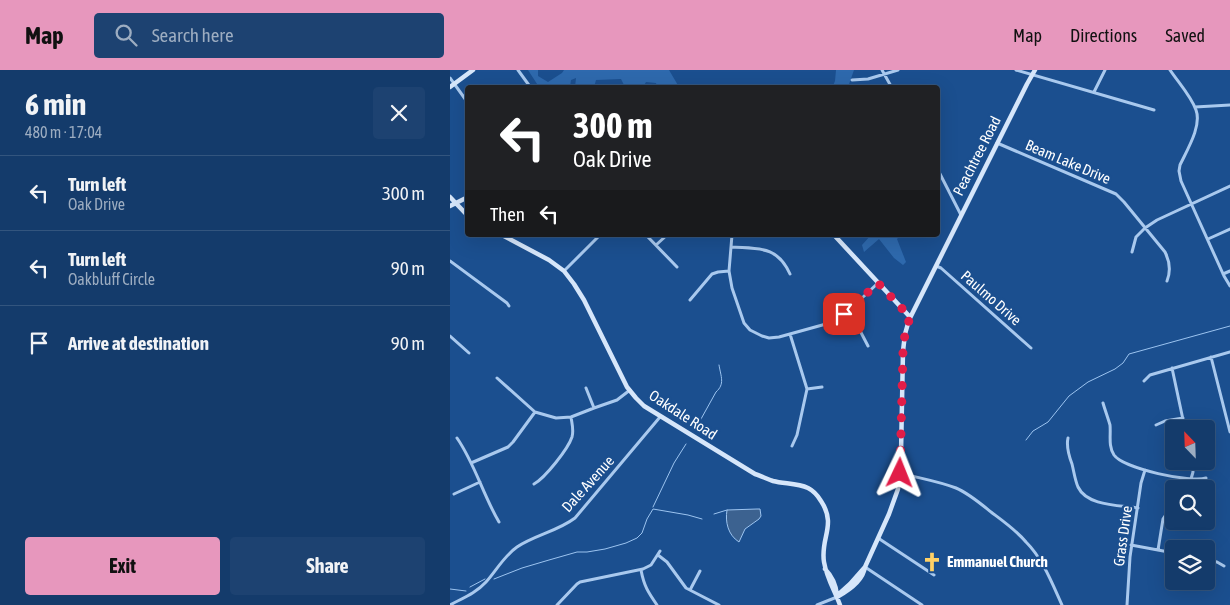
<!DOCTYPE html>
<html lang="en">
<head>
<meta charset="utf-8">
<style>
	:root { --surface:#143b6b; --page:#1d4271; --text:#f1f3f6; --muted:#9dadc1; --line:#33557e; --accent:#e797bd }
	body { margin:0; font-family:"Asap Condensed",sans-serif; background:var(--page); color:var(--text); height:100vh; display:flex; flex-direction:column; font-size:19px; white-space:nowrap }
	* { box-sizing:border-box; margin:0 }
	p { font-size:16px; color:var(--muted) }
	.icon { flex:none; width:28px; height:28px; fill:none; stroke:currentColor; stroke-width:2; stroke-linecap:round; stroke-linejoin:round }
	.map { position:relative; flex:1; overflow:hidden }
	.sheet { display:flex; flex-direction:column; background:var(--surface); width:450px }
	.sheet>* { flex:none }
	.top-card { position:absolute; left:15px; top:15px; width:475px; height:152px; border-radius:5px; box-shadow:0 5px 20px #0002,0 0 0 1px var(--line); background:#202124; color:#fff; overflow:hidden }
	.needle { width:32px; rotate:337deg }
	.fabs { position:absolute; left:715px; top:350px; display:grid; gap:10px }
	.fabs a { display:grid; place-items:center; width:50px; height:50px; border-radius:5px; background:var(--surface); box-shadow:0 5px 20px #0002,0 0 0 1px var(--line); font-size:25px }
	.pin { position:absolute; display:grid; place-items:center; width:42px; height:42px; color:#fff; margin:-21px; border-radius:10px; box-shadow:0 2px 8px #0006 }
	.me { position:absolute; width:55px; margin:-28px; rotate:2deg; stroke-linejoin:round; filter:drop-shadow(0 0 4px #0008) }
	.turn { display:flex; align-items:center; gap:18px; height:105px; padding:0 25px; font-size:22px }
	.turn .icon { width:65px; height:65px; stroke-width:2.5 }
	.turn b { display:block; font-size:35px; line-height:42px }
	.then { display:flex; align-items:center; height:48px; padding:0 25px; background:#0003; gap:10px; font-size:19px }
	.round { display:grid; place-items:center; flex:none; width:52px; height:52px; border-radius:5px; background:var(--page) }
	.overview { display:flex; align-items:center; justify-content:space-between; height:85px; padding:0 25px }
	h1 { font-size:30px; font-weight:700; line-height:38px }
	.cta { display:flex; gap:10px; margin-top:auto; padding:10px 25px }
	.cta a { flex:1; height:58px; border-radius:5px; background:var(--accent); color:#111; font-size:20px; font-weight:700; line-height:58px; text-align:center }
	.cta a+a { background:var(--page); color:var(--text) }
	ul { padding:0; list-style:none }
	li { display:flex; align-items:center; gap:15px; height:75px; padding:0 25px; border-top:1px solid var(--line) }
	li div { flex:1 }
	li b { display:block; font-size:19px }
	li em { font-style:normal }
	header { display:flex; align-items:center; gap:30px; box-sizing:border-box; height:70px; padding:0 25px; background:var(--accent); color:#111 }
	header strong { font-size:24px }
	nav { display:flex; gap:28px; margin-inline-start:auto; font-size:18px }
	.search { width:350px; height:45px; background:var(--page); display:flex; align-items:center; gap:12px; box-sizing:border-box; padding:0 18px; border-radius:5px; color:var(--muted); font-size:19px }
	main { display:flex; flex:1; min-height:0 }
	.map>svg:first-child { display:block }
	.green { fill:#2e69ad }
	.water { fill:#3c6290; stroke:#9cc4f0 }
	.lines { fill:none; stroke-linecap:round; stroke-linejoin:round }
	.stream { stroke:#9cc4f0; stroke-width:1 }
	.street { stroke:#a9c9ee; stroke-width:3 }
	.secondary { stroke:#d6e6fa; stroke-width:4.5 }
	.route { stroke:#e11d48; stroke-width:9; stroke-dasharray:0 16.2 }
	.labels { text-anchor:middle; stroke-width:5; stroke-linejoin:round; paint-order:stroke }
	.street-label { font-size:15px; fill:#fff; stroke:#1b4f8f }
	.poi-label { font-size:15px; font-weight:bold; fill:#fff; stroke:#1b4f8f; text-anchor:start }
</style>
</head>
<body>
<header>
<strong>Map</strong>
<div class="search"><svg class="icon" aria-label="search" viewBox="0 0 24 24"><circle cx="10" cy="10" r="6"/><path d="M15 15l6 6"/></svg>Search here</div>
<nav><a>Map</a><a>Directions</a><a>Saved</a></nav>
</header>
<main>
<section class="sheet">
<div class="overview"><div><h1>6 min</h1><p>480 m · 17:04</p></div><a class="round"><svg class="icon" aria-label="close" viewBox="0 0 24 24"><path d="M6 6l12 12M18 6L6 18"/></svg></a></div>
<ul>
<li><svg class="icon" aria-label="left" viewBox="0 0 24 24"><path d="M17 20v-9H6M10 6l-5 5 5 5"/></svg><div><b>Turn left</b><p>Oak Drive</p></div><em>300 m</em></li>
<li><svg class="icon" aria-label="left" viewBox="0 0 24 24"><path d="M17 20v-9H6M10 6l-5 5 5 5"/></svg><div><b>Turn left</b><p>Oakbluff Circle</p></div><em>90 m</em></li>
<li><svg class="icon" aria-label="arrive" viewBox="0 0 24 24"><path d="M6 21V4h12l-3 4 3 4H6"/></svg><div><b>Arrive at destination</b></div><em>90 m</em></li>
</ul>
<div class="cta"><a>Exit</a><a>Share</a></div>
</section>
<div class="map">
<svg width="780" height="535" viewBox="0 0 780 535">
	<rect width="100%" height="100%" fill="#1b4f8f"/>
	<path class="green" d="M78,0H88V6L98,12L112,3L114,0H219L229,17H207L206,13L196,12L193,17H175L171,9L146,10L144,17H125L126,8L121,10L120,17H89Z
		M386,0H404L398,17L382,18L385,11Z
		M421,165H451L447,169L456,192L453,195L444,188L429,169L414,182L412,175Z"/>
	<path class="water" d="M307,439H310L311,446L309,449L295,459L289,472C278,465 275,452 277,440Z"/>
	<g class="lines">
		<path class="stream" d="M246,358L266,322C275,314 271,307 269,295
			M576,370L583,361L598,352L619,326L638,312L665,299L673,293L679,284L780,256
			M203,437L224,393L236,374
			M264,444L277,440
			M44,509L72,498L99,490L127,482H137L155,479L176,473L187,468L192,463L197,449L203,439L238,445L252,449
			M20,517L35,509
			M0,519L16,521"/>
		<path class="street" d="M68,0L81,18
			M432,0L442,18
			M566,0L704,40
			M720,0C728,12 741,26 746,40C752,56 737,80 730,95L729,101L731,111L774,206L780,216
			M0,8L18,33
			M402,10L418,9L448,0
			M644,22L655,0
			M745,37L780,35
			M547,73L666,124L674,132L715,182C720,192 721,201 717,211
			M488,100L511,145
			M196,165L227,197
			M282,165L279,201L282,218L294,253L300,260L312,266L319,268L329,267L376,254L385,251L395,244L428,213
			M758,169L780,159
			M206,175L217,165
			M281,177C308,179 327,175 340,204
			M682,182L686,167L695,158L707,150L780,116
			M0,191L57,233L59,236
			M486,196L491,198L581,278
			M114,201L150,165
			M773,204L780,201
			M240,230L262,204L268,202L279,201
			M398,241L406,253L418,276
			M340,264L357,319L347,365L342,376
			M0,266L19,283
			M761,287L780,362
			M722,298L735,359
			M47,308L85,342L106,348L121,347L144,338L167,330L180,320
			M694,311L700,305L780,282
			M136,318L144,338
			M357,319L372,317
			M653,333C655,340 658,348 660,355C661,365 658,376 664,385C674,399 741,413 756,408
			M706,355L715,351L733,348
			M7,368C25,394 33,425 49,452
			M618,368C616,377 619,386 622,394C624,402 625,410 628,417C637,436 669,435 688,438
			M21,393L58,377L63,372L85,342
			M450,403C468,408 488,411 506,418C518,423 530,433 541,442C553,451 566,460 576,472C593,489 602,513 612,535
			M741,409L743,402L742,391
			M84,414C95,408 118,379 122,367C124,360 122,354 121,347
			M4,424L30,412
			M428,468L484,505
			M681,475L724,483
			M708,480L713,449L719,440
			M208,485L217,492L236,518L269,535
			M756,490L767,492L774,496
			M415,497L472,535
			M191,500C194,516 198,522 207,535
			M240,520L250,501
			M0,535C13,528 26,523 36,512C46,501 54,486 67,477C85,465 108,461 125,448L210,347
			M107,535L127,514L130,512L193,499L201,495L210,481
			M367,535L387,527
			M677,535L680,487L691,413L695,400"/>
		<path class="secondary" d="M0,17L23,0
			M0,127L18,146
			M0,136L18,127
			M52,165L99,190L114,201L124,214L134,230L177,317L186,328L194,336L305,404C311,406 317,409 323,411C334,414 347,413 358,418C364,421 368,426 371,431C387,455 370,468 374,492C377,509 384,519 390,535
			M384,165L460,247
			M375,499C382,506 386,516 387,525
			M390,523L400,514L415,497
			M387,527C398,521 413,511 415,497L439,444L448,419L451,384L453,281L455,264L459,250L577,14L585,0"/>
	</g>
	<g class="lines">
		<path class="route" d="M394,244L428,213L460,247L455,264L453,281L450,403"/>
	</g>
	<defs>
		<symbol id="church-bare" viewBox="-9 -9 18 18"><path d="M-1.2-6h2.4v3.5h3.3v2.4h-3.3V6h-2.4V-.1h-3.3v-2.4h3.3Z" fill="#ffd166" stroke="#1b4f8f" stroke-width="2.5" paint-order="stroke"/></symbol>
	</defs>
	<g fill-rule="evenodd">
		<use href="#church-bare" x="468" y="478" width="28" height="28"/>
	</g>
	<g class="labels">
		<g class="street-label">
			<text transform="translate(527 86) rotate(-63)" y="5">Peachtree Road</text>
			<text transform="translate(618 92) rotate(23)" y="5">Beam Lake Drive</text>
			<text transform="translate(541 228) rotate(41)" y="5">Paulmo Drive</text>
			<text transform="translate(233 345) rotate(33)" y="5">Oakdale Road</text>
			<text transform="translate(138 414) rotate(-48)" y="5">Dale Avenue</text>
			<text transform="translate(673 466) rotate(-82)" y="5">Grass Drive</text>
		</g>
		<g class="poi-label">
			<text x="497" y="497">Emmanuel Church</text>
		</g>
	</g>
</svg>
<div class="fabs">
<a><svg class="needle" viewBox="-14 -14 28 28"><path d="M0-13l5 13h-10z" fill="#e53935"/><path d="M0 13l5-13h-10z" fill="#9dadc1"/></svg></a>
<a><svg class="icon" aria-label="search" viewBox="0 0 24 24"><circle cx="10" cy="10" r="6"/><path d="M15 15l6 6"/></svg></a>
<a><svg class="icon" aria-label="layers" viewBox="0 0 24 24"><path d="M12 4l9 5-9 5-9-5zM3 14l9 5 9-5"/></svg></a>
</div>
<div class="pin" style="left:394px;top:244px;background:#d93025"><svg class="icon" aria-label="arrive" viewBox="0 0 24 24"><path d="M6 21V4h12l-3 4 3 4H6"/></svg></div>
<svg class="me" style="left:450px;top:403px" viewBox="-20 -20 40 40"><path d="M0-17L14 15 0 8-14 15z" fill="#e11d48" stroke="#fff" stroke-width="4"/></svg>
<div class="top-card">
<div class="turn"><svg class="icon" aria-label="left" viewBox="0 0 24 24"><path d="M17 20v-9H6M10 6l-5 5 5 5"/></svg><div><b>300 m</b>Oak Drive</div></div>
<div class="then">Then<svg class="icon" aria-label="left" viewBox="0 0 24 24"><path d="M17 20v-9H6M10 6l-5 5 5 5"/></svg></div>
</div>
</div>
</main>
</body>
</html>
